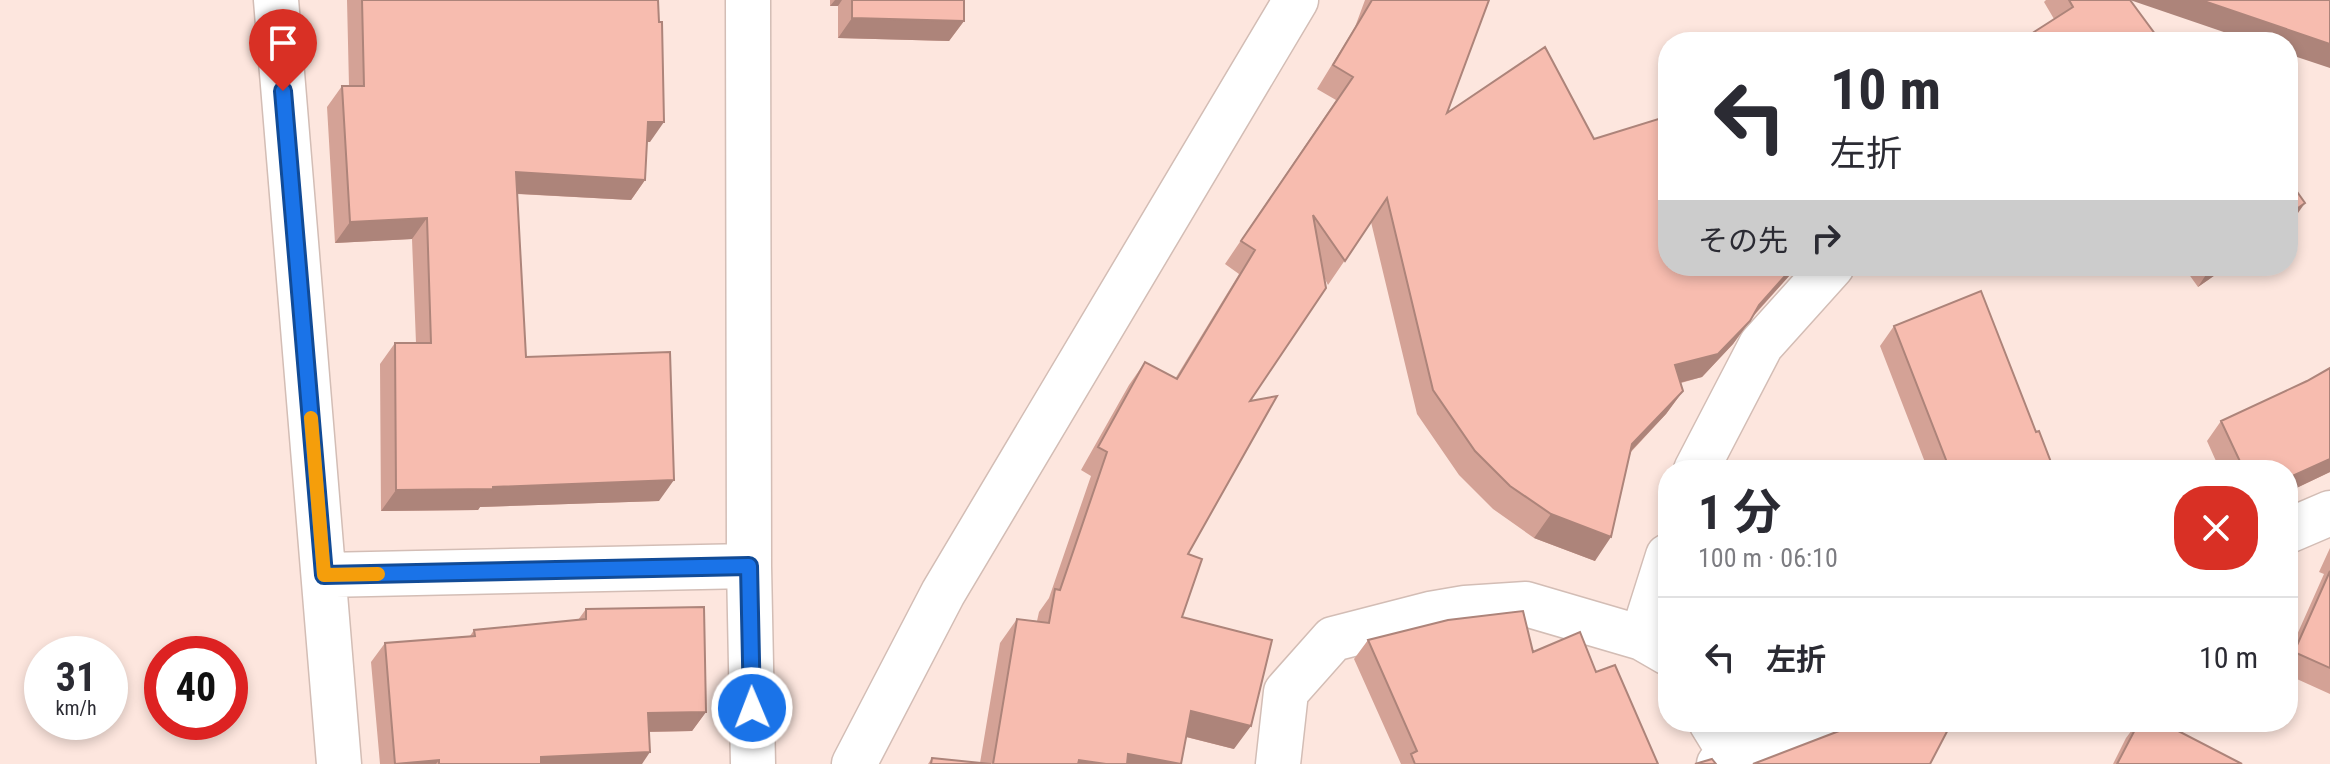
<!DOCTYPE html>
<html lang="ja">
<head>
<meta charset="utf-8">
<style>
	:root { --surface:#fff; --page:#f7f7f7; --text:#2b2b33; --muted:#7c7c81; --line:#e1e1e2 }
	body { margin:0; font-family:"Roboto Condensed","Noto Sans JP",sans-serif; background:var(--page); color:var(--text); height:100vh; display:flex; flex-direction:column; font-size:30px; white-space:nowrap }
	* { box-sizing:border-box; margin:0 }
	p { font-size:26px; color:var(--muted) }
	.icon { flex:none; width:44px; height:44px; fill:none; stroke:currentColor; stroke-width:2; stroke-linecap:round; stroke-linejoin:round }
	.map { position:relative; flex:1; overflow:hidden }
	.side { position:absolute; left:1658px; top:460px; width:640px; height:272px; display:flex; flex-direction:column; background:var(--surface); border-radius:32px; box-shadow:0 4px 12px #0003 }
	.side>* { flex:none }
	.hud { position:absolute; left:1658px; top:32px; width:640px; height:244px; border-radius:32px; box-shadow:0 4px 12px #0003; background:#fff; color:var(--text); overflow:hidden }
	.speed { position:absolute; left:24px; top:636px; display:flex; gap:16px; font-size:40px; font-weight:700; text-align:center }
	.speed>* { display:grid; place-content:center; width:104px; height:104px; border-radius:50%; background:var(--surface); box-shadow:0 4px 12px #0003; line-height:1 }
	.speed small { font-size:20px; font-weight:400 }
	.speed .limit { border:12px solid #d22; background:#fff; color:#111 }
	.pin { position:absolute; display:grid; place-items:center; width:68px; height:68px; color:#fff; margin:-82px -34px; border-radius:50% 50% 50% 0; rotate:-45deg; box-shadow:0 0 8px #0007 }
	.pin .icon { rotate:45deg }
	.me { position:absolute; width:88px; margin:-44px; rotate:359deg; stroke-linejoin:round; filter:drop-shadow(0 0 6px #0008) }
	.turn { display:flex; align-items:center; gap:28px; height:168px; padding:0 40px; font-size:36px }
	.turn .icon { width:104px; height:104px; stroke-width:2.5 }
	.turn b { display:block; font-size:56px; line-height:68px }
	.then { display:flex; align-items:center; height:76px; padding:0 40px; background:#0003; gap:16px; font-size:30px }
	.round { display:grid; place-items:center; flex:none; width:84px; height:84px; border-radius:32px; background:var(--page) }
	.summary { display:flex; align-items:center; justify-content:space-between; height:136px; padding:0 40px }
	h1 { font-size:48px; font-weight:700; line-height:60px }
	ul { padding:0; list-style:none }
	li { display:flex; align-items:center; gap:24px; height:120px; padding:0 40px; border-top:2px solid var(--line) }
	li div { flex:1 }
	li b { display:block; font-size:30px }
	li em { font-style:normal }
	.map>svg:first-child { display:block }
	.lines { fill:none; stroke-linecap:round; stroke-linejoin:round }
	.minor-casing { stroke:#d3bdb5; stroke-width:47 }
	.minor { stroke:#fff; stroke-width:44 }
	.wall { fill:#d4a296 }
	.shaded-wall { fill:#ad847a }
	.building { fill:#f7bcaf; stroke:#ad847a; stroke-width:2 }
	.route-casing { stroke:#114b97; stroke-width:20 }
	.route { stroke:#1a73e8; stroke-width:14 }
	.slow { stroke:#f59e0b; stroke-width:14 }
</style>
</head>
<body>
<div class="map">
<svg width="2330" height="764" viewBox="0 0 2330 764">
	<rect width="100%" height="100%" fill="#fde6de"/>
	<g class="lines">
		<defs>
			<path id="minor" d="M276,0L339,764
				M748,0L749,566L753,764
				M1696,470L1761,345L1832,266
				M2288,531L2330,513
				M324,575L749,566
				M1642,638L1668,556
				M1711,722L1733,758
				M854,764L943,593L1296,0
				M1278,764L1286,692L1333,639L1430,614L1465,608L1526,604L1642,638L1668,653
				M1719,764L1830,722"/>
		</defs>
		<use href="#minor" class="minor-casing"/>
		<use href="#minor" class="minor"/>
	</g>
	<path class="wall" d="M347,0H658L650,142H647L645,180L631,200L517,194L526,357L659,501L480,507L478,510L381,511L380,364L395,343H416L412,239L335,243L327,107L342,86H349Z
		M830,0H964V21L949,41L838,38V6H830Z
		M1365,0H1489L1447,113L1594,139L1668,266H1798L1751,319L1733,344L1702,377L1681,383L1683,391L1666,414L1631,452L1595,561L1534,538L1493,509L1459,475L1417,414L1371,222L1328,285L1325,279L1250,401L1188,554L1182,617L1234,749L1186,737L1181,764H928L932,758L980,763L1000,643L1017,619L1037,621L1039,612L1049,598L1091,476L1081,470L1129,385L1145,362L1175,379L1239,274L1225,264L1336,100L1317,89L1355,27Z
		M2046,0H2130L2161,42H2027L2034,32L2054,19L2044,2Z
		M2183,266H2228L2198,287Z
		M1894,326L2036,432L2054,470H1928L1880,346Z
		M2221,421L2330,472L2288,492V470H2220L2207,441Z
		M2330,548V694L2288,675V655L2324,574L2319,572Z
		M586,609L706,712L692,731L649,732L642,764H380L371,662L385,643L470,636L474,630L578,620Z
		M1368,640L1533,652L1596,672L1658,764H1401L1354,659Z
		M2138,722H2161L2242,764H2113L2126,738Z"/>
	<path class="shaded-wall" d="M835,0H842L838,6H830Z
		M2130,0H2201L2330,44V68L2288,54V42H2253Z
		M852,18L964,21L949,41L838,38Z
		M648,122H664L650,142H634Z
		M516,172L645,180L631,200L502,193Z
		M2305,203L2291,223L2288,225V215Z
		M427,218L412,239L335,243L350,222Z
		M1794,266H1798L1742,328L1759,305Z
		M2213,266H2228L2198,287L2211,267Z
		M1750,321L1733,344L1702,377L1659,388L1675,365Z
		M1683,391L1666,414L1616,467L1632,444Z
		M2330,459V472L2288,492V478Z
		M674,480L659,501L480,507L478,510L381,511L396,490Z
		M1551,514L1611,537L1595,561L1534,538Z
		M1191,711L1251,726L1234,749L1175,734Z
		M706,712L692,731L635,732L648,713Z
		M650,752L642,764H536L541,757Z
		M1128,754L1181,764H1122Z
		M439,760L436,764H395Z
		M1079,760L1106,764H1076Z"/>
	<path class="building" d="M362,0H658L659,22H662L664,122H648L645,180L516,172L526,357L670,352L674,480L493,487V489L396,490L395,343H431L427,218L350,222L342,86H364Z
		M852,0H964V21L852,18Z
		M1372,0H1489L1447,113L1545,47L1594,139L1668,116V266H1794L1759,305L1750,321L1718,354L1675,365L1683,391L1632,444L1611,537L1551,514L1510,486L1475,451L1433,390L1387,198L1345,261L1313,215L1326,288L1250,401L1277,396L1188,554L1202,559L1182,617L1272,640L1251,726L1191,711L1181,764L1128,754L1127,764H1106L1079,760L1078,764H993L1017,619L1049,623L1055,589L1060,590L1107,452L1098,447L1145,362L1177,379L1255,250L1241,241L1353,77L1333,65Z
		M2069,0H2130L2161,42H2040L2034,32L2073,7Z
		M2201,0H2330V44Z
		M2288,179L2305,203L2288,215Z
		M1981,291L2036,432L2039,431L2054,470H1950L1894,326Z
		M2330,368V459L2288,478V470H2244L2221,421L2307,381Z
		M2330,571V668L2294,652Z
		M704,607L706,712L648,713L650,752L541,757V764H439V760L395,764L385,643L475,636L474,630L586,619V609Z
		M1523,611L1533,652L1580,632L1596,672L1615,665L1658,764H1415L1411,754L1417,751L1368,640L1448,620Z
		M1858,722H1952L1930,764H1753L1852,726Z
		M2139,722H2161L2242,764H2117Z
		M932,758L991,764H931Z
		M1712,759L1716,764H1695Z"/>
	<g class="lines">
		<defs>
			<path id="route" d="M283,91L324,575L749,566L752,708"/>
		</defs>
		<use href="#route" class="route-casing"/>
		<use href="#route" class="route"/>
		<path class="slow" d="M311,418L324,575L378,574"/>
	</g>
</svg>
<div class="speed"><div>31<small>km/h</small></div><div class="limit">40</div></div>
<div class="pin" style="left:283px;top:91px;background:#d93025"><svg class="icon" aria-label="arrive" viewBox="0 0 24 24"><path d="M6 21V4h12l-3 4 3 4H6"/></svg></div>
<svg class="me" style="left:752px;top:708px" viewBox="-20 -20 40 40"><circle r="17" fill="#1a73e8" stroke="#fff" stroke-width="3"/><path d="M0-11L8 9 0 5-8 9z" fill="#fff"/></svg>
<div class="hud">
<div class="turn"><svg class="icon" aria-label="left" viewBox="0 0 24 24"><path d="M17 20v-9H6M10 6l-5 5 5 5"/></svg><div><b>10 m</b>左折</div></div>
<div class="then">その先<svg class="icon" aria-label="right" viewBox="0 0 24 24"><path d="M7 20v-9h11M14 6l5 5-5 5"/></svg></div>
</div>
<section class="side">
<div class="summary"><div><h1>1 分</h1><p>100 m · 06:10</p></div><a class="round" style="background:#d93025;color:#fff"><svg class="icon" aria-label="close" viewBox="0 0 24 24"><path d="M6 6l12 12M18 6L6 18"/></svg></a></div>
<ul>
<li><svg class="icon" aria-label="left" viewBox="0 0 24 24"><path d="M17 20v-9H6M10 6l-5 5 5 5"/></svg><div><b>左折</b></div><em>10 m</em></li>
</ul>
</section>
</div>
</body>
</html>
